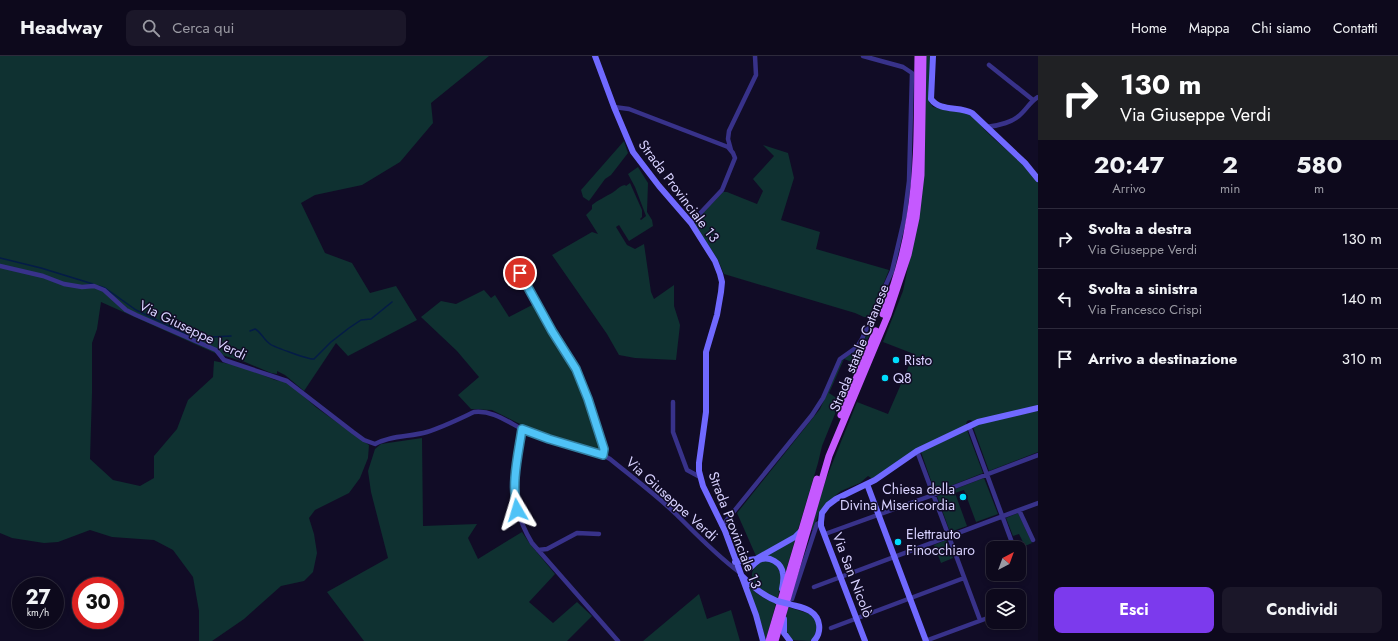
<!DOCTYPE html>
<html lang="it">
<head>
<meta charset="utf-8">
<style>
	:root { --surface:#0d091c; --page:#1b1729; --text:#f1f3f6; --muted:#9a9aa3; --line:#2d2a3b; --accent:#7c3aed }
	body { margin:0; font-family:Jost,sans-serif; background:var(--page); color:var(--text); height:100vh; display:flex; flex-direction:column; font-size:15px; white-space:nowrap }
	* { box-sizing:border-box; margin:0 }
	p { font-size:13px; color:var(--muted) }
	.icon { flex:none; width:22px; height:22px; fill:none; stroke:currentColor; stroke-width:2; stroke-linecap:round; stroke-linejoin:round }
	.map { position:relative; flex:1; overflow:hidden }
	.sheet { display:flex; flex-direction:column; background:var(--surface); width:360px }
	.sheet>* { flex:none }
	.guide { background:#202124; color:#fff; overflow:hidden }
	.needle { width:26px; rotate:41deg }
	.controls { position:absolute; left:986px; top:485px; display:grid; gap:8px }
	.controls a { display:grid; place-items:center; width:40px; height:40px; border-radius:8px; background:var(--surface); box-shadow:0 2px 6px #0003,0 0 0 1px var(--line); font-size:20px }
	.speed { position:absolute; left:12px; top:521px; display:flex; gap:8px; font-size:20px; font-weight:700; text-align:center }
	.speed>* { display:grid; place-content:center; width:52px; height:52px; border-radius:50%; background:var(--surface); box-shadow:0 2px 6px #0003,0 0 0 1px var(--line); line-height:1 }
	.speed small { font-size:10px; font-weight:400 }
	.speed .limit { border:6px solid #d22; background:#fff; color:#111 }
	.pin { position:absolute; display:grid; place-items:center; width:34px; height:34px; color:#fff; margin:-17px; border:2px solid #fff; border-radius:50%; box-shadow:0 1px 4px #0007 }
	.me { position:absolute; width:44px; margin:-22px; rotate:353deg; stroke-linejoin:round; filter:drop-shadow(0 0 3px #0008) }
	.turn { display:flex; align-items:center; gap:14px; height:84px; padding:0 16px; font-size:18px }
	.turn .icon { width:52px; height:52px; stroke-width:2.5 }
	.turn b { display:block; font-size:28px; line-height:34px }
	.eta { display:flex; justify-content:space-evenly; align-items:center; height:68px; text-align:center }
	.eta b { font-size:24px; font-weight:700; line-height:28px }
	.primary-button { display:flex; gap:8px; margin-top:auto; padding:8px 16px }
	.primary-button a { flex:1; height:46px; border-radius:8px; background:var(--accent); color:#fff; font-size:16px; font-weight:700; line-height:46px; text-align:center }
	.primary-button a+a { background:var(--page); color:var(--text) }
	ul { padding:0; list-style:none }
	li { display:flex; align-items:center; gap:12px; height:60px; padding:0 16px; border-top:1px solid var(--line) }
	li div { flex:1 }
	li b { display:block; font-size:15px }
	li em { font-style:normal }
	header { display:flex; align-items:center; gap:24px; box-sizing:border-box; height:56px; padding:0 20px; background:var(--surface); border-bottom:1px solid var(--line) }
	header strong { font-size:19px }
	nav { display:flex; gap:22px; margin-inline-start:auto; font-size:14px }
	.search { width:280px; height:36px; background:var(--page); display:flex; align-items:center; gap:10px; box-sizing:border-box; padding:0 14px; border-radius:8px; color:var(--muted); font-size:15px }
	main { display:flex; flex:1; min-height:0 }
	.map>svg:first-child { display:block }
	.green { fill:#0f3131 }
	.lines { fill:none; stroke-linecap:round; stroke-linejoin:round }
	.stream { stroke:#041b47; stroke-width:1.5 }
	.street { stroke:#38328a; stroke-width:4.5 }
	.secondary { stroke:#7069ff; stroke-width:6 }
	.primary { stroke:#c559ff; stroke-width:7 }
	.secondary-bridge { stroke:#7069ff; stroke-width:6 }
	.route-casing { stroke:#337fa1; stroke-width:10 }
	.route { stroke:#4fc3f7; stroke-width:7 }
	.poi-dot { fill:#00ddfd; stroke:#110c26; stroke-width:1.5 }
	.labels { text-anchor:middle; stroke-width:3; stroke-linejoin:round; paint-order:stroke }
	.street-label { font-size:14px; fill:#d8d2ff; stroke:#110c26 }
	.poi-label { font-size:14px; fill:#d8d2ff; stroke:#110c26; text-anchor:start }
</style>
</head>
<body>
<header>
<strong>Headway</strong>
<div class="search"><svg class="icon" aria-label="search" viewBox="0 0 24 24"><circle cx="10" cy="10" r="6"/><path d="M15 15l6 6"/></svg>Cerca qui</div>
<nav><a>Home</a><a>Mappa</a><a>Chi siamo</a><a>Contatti</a></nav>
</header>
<main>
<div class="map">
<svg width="1038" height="585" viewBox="0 0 1038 585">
	<rect width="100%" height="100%" fill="#110c26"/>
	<path class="green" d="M0,0H489L431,47L433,67L400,106L362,129L315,139L301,147L325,197L352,207L370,237L396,230L417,264L348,300L336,287L304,335L285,319L277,315V318L271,317L245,306L215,297L101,246L97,273L92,287V337L90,403L113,424L140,430L154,422V400L177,373L188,344L213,321L214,305L240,310L275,324L287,326L317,352L369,389L368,402L360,422L349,437L315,454L309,462L314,478L317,497L313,516L304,525L281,530L244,563L212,585H199V555L193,521L173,494L154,484L112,481L90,474L58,486L44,487L12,482L0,477Z
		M926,0H930L929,46L933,51C943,53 957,52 966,56C975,60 980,69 986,75C1003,93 1026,106 1038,127V349L974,366L970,364L967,365L966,369L875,422H871L868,420L860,427L841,435L830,444L819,456L813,474H810L826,423L857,346L888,358L914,298L883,286L903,235L909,206Z
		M624,85L628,97L611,119L605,123L589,145L583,141L581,134Z
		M763,89L788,97L794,122L781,164L820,176L816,193L889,214L870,261H864L855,257L724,218L718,204L695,169V165L723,136H727L757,148L763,135L753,123L774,100Z
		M638,111L648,127L647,156L652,164L653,170L629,185L619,169L616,171L627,189L635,193L644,188L651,236L654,243L674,229V250L680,269L676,304L635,302L619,299L607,278L552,199L592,176L598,178L586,159L592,153V149C598,144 605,141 612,137C617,134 619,130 625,129L626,130L630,127L642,154V161L640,163L641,164L646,160L635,131L628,118Z
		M889,230L880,257L860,299L852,306L844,303L829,337L835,341L837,344V353L822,390L818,407L797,477L794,480L756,500L737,457L820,353L841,306C846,299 856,296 862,289Z
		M484,234L491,242L495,239L509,261L534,248L579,325L601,394L556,383L528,372L492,354L471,353L458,339L479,321L457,295L421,261L441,245L456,248Z
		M1038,355V396L989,415L973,371L983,367Z
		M967,374L983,417L935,436L921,396Z
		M422,382L423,470L477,468L468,482L478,503L522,476L530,488L555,518L529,546L553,567L577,546L592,560L567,585H364L327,536L388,502L371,436L368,415L375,393L381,388Z
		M984,422L998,458L976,466L964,434L955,437L967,470L950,476L937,440Z
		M1018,457L1032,487L1025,490L1019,478L1013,480L1006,462Z
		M795,484L785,518L783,512L762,501Z
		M946,484L953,502L941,507L934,489Z
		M765,504L775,507L782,520L778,542C758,537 738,517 765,504Z
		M745,526C753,536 763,543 776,547L766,584L758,557Z
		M699,538L707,563L731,554L740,585H643Z
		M788,551L810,558L816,565L817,573L813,583L810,585L791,584L784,571Z"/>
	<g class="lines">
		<path class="stream" d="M0,202L41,212L93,228
			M99,230L105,232L136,254L190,280L211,281L231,280
			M250,275L255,273C261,276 264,284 270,288C274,291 310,304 314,303L331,286L349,272L361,264L371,263L392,246"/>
		<path class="street" d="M989,9L1033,44
			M614,51L629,53L728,91L733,97L735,102L722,134L691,167
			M986,71C998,70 1014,66 1022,57C1028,51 1031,45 1038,41
			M731,94L728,83L729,75L756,19L755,0
			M0,210L43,220L64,228L82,231L94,230L104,234L126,254L136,259L216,294L224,304L287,325L353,376L364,384L375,388C391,379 410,381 427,376C443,371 459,363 474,356C491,354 505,364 520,372C529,376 540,380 549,383C567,389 586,392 603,399L610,403C632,421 655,438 676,458C696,478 716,499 739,516
			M520,217L552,275L576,313L588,343L604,393L603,399
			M673,346V376L687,414L700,421
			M969,370L1014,492
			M522,373C515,418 507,446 532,487L618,585
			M917,395L980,564
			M1019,454L1033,484
			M722,470L812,359L823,342L840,303L857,291L862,283L892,215L904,164L909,125L912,17L903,11L863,0
			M825,478L933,439L1038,399
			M538,494L547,493L577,477L599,478
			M814,531L1038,447
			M792,543L817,468L821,466
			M831,572L964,522
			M925,585L993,560"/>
		<path class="secondary" d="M595,0L614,51L633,96L659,130L691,167L715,205L720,218L722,226L721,236L717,259L706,296V356L699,407V415L703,430L725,475L756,559L763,585
			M933,0L931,43C940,56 960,50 972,57L1025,107L1038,123
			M867,428L926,585
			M735,506L756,503L795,481L801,475
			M750,512C753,509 756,506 759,504C769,499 782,507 783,518C784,523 783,528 782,533
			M741,519C752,530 762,539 777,545
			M789,548C795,550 804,551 810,555C821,562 822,576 814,585
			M784,563V577L790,585
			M865,585L821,470V466L822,457L828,449L836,443L875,424L917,395L978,366L1038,352"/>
		<path class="primary" d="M883,258C896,227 905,193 910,161C919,109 917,52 918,0
			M841,359L876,275
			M769,585L817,423
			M775,585L829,400L888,259L908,199L916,162L921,119L923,0"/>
		<path class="secondary-bridge" d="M777,545L789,548"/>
	</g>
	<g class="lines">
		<defs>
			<path id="route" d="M517,454C511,427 518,400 522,373L549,383L603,399L604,393L588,343L576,313L552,275L520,217"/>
		</defs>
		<use href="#route" class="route-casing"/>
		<use href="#route" class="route"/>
	</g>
	<g class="poi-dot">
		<circle cx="896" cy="304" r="4"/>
		<circle cx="885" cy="322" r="4"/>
		<circle cx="963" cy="441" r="4"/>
		<circle cx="898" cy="486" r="4"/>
	</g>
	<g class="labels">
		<g class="street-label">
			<text transform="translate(679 135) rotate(53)" y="5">Strada Provinciale 13</text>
			<text transform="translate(193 274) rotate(26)" y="5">Via Giuseppe Verdi</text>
			<text transform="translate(859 292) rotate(-68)" y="5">Strada statale Catanese</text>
			<text transform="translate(672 443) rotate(42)" y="5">Via Giuseppe Verdi</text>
			<text transform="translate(735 474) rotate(69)" y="5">Strada Provinciale 13</text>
			<text transform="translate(853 519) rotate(69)" y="5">Via San Nicolò</text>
		</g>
		<g class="poi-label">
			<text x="904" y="309">Risto</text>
			<text x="893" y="327">Q8</text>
			<text x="955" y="438" text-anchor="end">Chiesa della<tspan x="955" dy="16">Divina Misericordia</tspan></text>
			<text x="906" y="483">Elettrauto<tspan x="906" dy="16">Finocchiaro</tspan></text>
		</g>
	</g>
</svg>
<div class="controls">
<a><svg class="needle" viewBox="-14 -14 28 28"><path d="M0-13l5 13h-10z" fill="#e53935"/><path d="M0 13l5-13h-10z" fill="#9a9aa3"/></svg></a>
<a><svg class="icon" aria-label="layers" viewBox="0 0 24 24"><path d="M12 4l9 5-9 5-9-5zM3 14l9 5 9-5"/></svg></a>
</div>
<div class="speed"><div>27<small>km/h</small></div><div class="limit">30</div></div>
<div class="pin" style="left:520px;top:217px;background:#d93025"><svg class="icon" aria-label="arrive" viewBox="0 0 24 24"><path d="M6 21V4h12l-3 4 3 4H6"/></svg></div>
<svg class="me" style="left:517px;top:454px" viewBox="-20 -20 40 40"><path d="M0-17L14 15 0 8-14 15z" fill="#4fc3f7" stroke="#fff" stroke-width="4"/></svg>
</div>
<section class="sheet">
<div class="guide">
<div class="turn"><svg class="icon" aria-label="right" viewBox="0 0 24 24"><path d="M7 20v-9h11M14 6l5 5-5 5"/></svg><div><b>130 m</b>Via Giuseppe Verdi</div></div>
</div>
<div class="eta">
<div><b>20:47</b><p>Arrivo</p></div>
<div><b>2</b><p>min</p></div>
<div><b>580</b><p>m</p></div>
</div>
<ul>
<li><svg class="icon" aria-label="right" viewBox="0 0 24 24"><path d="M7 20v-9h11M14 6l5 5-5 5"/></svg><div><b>Svolta a destra</b><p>Via Giuseppe Verdi</p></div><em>130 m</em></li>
<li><svg class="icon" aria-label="left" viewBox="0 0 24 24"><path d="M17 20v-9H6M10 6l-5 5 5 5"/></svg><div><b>Svolta a sinistra</b><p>Via Francesco Crispi</p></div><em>140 m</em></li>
<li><svg class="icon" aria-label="arrive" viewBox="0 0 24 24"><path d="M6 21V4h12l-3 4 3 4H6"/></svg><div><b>Arrivo a destinazione</b></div><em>310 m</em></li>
</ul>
<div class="primary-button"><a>Esci</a><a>Condividi</a></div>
</section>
</main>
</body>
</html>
